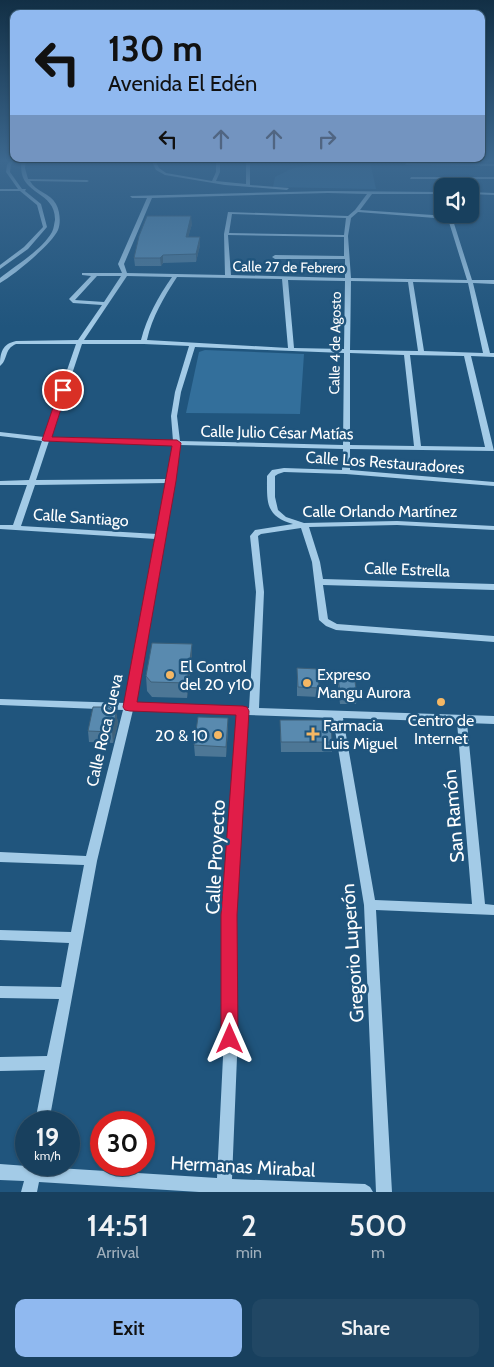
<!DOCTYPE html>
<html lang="en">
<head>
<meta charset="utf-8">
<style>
	:root { --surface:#18405e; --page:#214764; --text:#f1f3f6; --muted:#9fafbc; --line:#365973; --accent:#90b9f0 }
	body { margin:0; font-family:Cabin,sans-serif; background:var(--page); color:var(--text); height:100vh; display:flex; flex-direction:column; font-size:19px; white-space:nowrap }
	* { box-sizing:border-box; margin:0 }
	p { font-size:16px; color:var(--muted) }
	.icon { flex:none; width:28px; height:28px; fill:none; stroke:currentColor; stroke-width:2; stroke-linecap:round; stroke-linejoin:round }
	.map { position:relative; height:1192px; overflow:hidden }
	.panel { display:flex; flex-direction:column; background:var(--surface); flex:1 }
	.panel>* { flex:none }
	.top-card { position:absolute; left:10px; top:10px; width:475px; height:152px; border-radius:10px; box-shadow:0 1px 4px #0004,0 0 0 1px var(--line); background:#90b9f0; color:#111; overflow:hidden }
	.controls { position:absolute; left:434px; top:178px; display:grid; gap:10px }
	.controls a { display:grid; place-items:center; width:45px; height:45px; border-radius:10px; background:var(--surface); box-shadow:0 1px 4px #0004,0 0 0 1px var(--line); font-size:25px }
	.speed { position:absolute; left:15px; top:1111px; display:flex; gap:10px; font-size:25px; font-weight:700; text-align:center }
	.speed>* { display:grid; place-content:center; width:65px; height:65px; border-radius:50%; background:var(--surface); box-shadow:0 1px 4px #0004,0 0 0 1px var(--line); line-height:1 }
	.speed small { font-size:12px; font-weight:400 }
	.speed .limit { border:8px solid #d22; background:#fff; color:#111 }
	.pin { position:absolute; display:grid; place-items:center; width:42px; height:42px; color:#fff; margin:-21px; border:2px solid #fff; border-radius:50%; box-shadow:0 1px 5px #0007 }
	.me { position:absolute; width:55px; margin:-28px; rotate:0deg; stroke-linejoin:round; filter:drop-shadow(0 0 4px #0008) }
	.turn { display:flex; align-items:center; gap:18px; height:105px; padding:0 15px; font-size:22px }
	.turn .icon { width:65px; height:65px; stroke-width:2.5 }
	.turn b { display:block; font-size:35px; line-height:42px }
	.lanes { display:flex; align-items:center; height:48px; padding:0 15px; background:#0003; justify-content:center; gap:25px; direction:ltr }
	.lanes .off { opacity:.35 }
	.eta { display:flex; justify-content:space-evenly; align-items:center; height:85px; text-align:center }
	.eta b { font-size:30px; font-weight:600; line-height:35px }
	.primary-button { display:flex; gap:10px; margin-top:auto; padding:10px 15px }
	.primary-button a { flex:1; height:58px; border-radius:10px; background:var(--accent); color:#111; font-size:20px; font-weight:600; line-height:58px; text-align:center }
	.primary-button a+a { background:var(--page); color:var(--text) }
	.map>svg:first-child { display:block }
	.green { fill:#336f9b }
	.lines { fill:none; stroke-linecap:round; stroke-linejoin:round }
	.minor { fill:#a3cbe7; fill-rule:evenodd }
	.wall { fill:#4d7796 }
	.shaded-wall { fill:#3e617a }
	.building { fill:#598aaf; stroke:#3e617a }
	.route { fill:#e11d48; stroke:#92132f }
	.poi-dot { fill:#f4b764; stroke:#20557d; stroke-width:2 }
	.labels { text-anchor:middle; stroke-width:5; stroke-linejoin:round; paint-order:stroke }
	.far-street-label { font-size:14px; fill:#fff; stroke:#20557d }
	.street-label { font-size:16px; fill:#fff; stroke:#20557d }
	.poi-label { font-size:16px; fill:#fff; stroke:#20557d; text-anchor:start }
	.near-street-label { font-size:19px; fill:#fff; stroke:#20557d }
</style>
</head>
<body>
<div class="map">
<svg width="494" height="1192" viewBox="0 0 494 1192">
	<rect width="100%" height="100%" fill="#20557d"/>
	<path class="green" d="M326,161H370L376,189L273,187L275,177L291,169Z
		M205,350L304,354L300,414L186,413L199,352Z"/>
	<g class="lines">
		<path class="minor" d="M11,160H15L11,165L10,172L22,189H26L25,191L41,204L47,227L28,249L0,269V265L24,247L43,227L37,205L20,191H0V189H18L6,172L7,165Z
			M22,160H26L25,168L28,179L87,180L89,181L87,182L30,181C36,192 50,193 56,204C60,211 61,223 58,230C52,244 13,276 0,283V278C16,265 42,250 52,232C54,228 54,224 55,220C56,189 15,196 22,160Z
			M151,160H155L159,168L166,173L212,181L216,172V160H220V172L216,181L246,184V161H240L238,160H406L404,161H250V185L289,188L287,190L225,185L165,175L156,170Z
			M406,163L494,164V166L405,165Z
			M411,177H494V179H410Z
			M328,191L442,192V194H372L360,210L447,216V214H451L472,280H494V284L473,283L490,353H494V357L471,356L494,451L350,449V470L494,482V486L346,474L284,472L278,474L275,476V497L278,510L286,517L304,523L397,521L494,526V530L397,525L309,527L320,562L323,579L494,584V590L323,585L328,619L337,624L494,636V642L336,630L326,626L319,620L312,562L301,528L261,534L258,536L264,592L259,708L494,716V724L467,723L485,904L494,905V915L376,910L392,1192H376L364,905L333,718L248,715L235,915L237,1057L232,1179L365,1184L370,1187L373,1192H199L39,1182L37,1192H21L24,1181L0,1180V1164L27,1166L28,1165H42V1167L217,1178L223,1057V915L238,714L133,710L97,861L49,1122H35L45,1070L0,1071V1057L47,1056L59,999L0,998V986L61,987L69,943L0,940V930L71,932L84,865L0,862V852L86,856L123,710L0,705V699L125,703L156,539L0,529V525H13L27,485H0V481L29,480L42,441L0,436V432L44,437L76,344H16C4,349 8,360 0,366C0,353 2,344 16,341L78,340L102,305L73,303L69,299L91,276L82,275V273H122L118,264L147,198H132L130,196ZM328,193L367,194L355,210L348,216L228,212L224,234L225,275L127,273L124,264L152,198ZM358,212L448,219L467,280L351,278L348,236L351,218ZM232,214L346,218L344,235L229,233ZM228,235L344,237V256L275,255L272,257L275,259H345V278L231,275ZM97,276H121L104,302L75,300ZM127,276L172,277C158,297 147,317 141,340H84ZM177,277L282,279L288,348L147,340C152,317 164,297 177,277ZM288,280L345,281L344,349L294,348ZM351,281L408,282L418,351L350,350ZM413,282L468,283L483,353L424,351ZM82,344H144L189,346L175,392L171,416L173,441L51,437ZM195,347L344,353L343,445L180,441L177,416L181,392ZM350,353L404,355L414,446L350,445ZM410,355L464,356L485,447L421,446ZM49,441L173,445L168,479L36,480ZM180,445L343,449L342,470L284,468L272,470L267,476C267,502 265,516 293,524L255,530L250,536L256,592L249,708L135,703ZM167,483L157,534L21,526L35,485ZM343,718L457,722L472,904L375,900Z
			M470,192L494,193V195L470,194Z"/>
	</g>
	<path class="wall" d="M192,224L188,237L200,245L196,262L163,263L161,266H135L134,258Z
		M192,659L187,698L152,697L147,691L146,676Z
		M297,668L319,688L318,697L297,696Z
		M338,676L357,694L356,704H340L338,686Z
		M116,713L118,723L113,743L89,742L88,731Z
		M228,718V729L226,757L195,756L194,745Z
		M280,720L332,742V752H281Z"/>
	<path class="shaded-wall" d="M191,216L192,224L186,245V237Z
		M200,237V245L196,262V254Z
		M163,255V263L161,266L160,258Z
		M192,644V659L187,698V683Z
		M116,713L118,723L113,743L112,732Z
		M228,718V729L226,757V747Z"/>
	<path class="building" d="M147,216H191L186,237H200L196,254L163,255L160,258H134L139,236Z
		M152,643L192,644L187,683L151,682L146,676Z
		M297,668L318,669L319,688L298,687Z
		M338,676H354L357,694H340Z
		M93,707H109L116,713L112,732L88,731Z
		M198,717L228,718L226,747L194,745Z
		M280,720H331L332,742H281Z"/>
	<linearGradient id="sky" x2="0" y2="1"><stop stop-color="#122f45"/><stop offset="0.49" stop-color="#3c688f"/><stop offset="1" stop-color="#3c688f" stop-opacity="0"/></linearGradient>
	<rect width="494" height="327" fill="url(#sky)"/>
	<path class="route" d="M63,387L67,390L52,437L177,440L181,443L176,481L137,702L243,706L247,707L249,711L237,915L238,1039L236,1045L230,1048L223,1045L221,1039V915L236,715L130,711L125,710L123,707L172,446L44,441L42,440L59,390Z"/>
	<g class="poi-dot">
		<circle cx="170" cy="675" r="5"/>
		<circle cx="307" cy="683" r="5"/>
		<circle cx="441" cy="702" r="5"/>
		<path d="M310.5 726.5h5v5h5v5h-5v5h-5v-5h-5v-5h5z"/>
		<circle cx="218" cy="735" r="5"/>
	</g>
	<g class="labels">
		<g class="far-street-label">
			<text transform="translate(289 267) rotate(1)" y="5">Calle 27 de Febrero</text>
			<text transform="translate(335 343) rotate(-89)" y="5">Calle 4 de Agosto</text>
		</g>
		<g class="street-label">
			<text transform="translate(277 432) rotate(1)" y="6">Calle Julio César Matías</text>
			<text transform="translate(385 462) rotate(4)" y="6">Calle Los Restauradores</text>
			<text x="380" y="517">Calle Orlando Martínez</text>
			<text transform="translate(81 517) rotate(4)" y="6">Calle Santiago</text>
			<text transform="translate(407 569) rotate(2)" y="6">Calle Estrella</text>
			<text transform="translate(104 730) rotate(-77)" y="6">Calle Roca Cueva</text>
		</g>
		<g class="poi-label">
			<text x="180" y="672">El Control<tspan x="180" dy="18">del 20 y10</tspan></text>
			<text x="317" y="680">Expreso<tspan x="317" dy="18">Mangu Aurora</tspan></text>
			<text x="441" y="726" text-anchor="middle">Centro de<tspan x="441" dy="18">Internet</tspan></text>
			<text x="323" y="731">Farmacia<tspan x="323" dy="18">Luis Miguel</tspan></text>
			<text x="208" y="741" text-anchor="end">20 &amp; 10</text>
		</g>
		<g class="near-street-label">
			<text transform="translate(453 816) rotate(-95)" y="7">San Ramón</text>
			<text transform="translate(215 857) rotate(-87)" y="7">Calle Proyecto</text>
			<text transform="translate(352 953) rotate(-94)" y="7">Gregorio Luperón</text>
			<text transform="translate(243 1166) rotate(3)" y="7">Hermanas Mirabal</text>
		</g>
	</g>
</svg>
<div class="controls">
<a><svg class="icon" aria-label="sound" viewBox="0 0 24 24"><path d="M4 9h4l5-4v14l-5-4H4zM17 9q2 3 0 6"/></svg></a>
</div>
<div class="speed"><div>19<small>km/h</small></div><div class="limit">30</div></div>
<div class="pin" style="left:63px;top:390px;background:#d93025"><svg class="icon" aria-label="arrive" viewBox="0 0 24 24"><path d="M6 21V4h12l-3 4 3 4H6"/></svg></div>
<svg class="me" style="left:230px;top:1039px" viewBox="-20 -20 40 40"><path d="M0-17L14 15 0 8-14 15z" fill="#e11d48" stroke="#fff" stroke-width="4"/></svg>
<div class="top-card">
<div class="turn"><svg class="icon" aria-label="left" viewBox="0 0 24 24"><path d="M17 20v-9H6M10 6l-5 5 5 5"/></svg><div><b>130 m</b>Avenida El Edén</div></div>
<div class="lanes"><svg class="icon" aria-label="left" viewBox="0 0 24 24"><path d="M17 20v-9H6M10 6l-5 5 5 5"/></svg><svg class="icon off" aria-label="ahead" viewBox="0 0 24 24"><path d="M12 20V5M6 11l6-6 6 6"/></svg><svg class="icon off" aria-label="ahead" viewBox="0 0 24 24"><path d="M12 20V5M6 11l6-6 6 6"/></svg><svg class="icon off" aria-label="right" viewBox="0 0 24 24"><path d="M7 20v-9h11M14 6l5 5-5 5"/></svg></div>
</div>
</div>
<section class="panel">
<div class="eta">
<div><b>14:51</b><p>Arrival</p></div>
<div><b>2</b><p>min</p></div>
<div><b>500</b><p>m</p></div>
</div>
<div class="primary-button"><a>Exit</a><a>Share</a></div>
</section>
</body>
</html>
